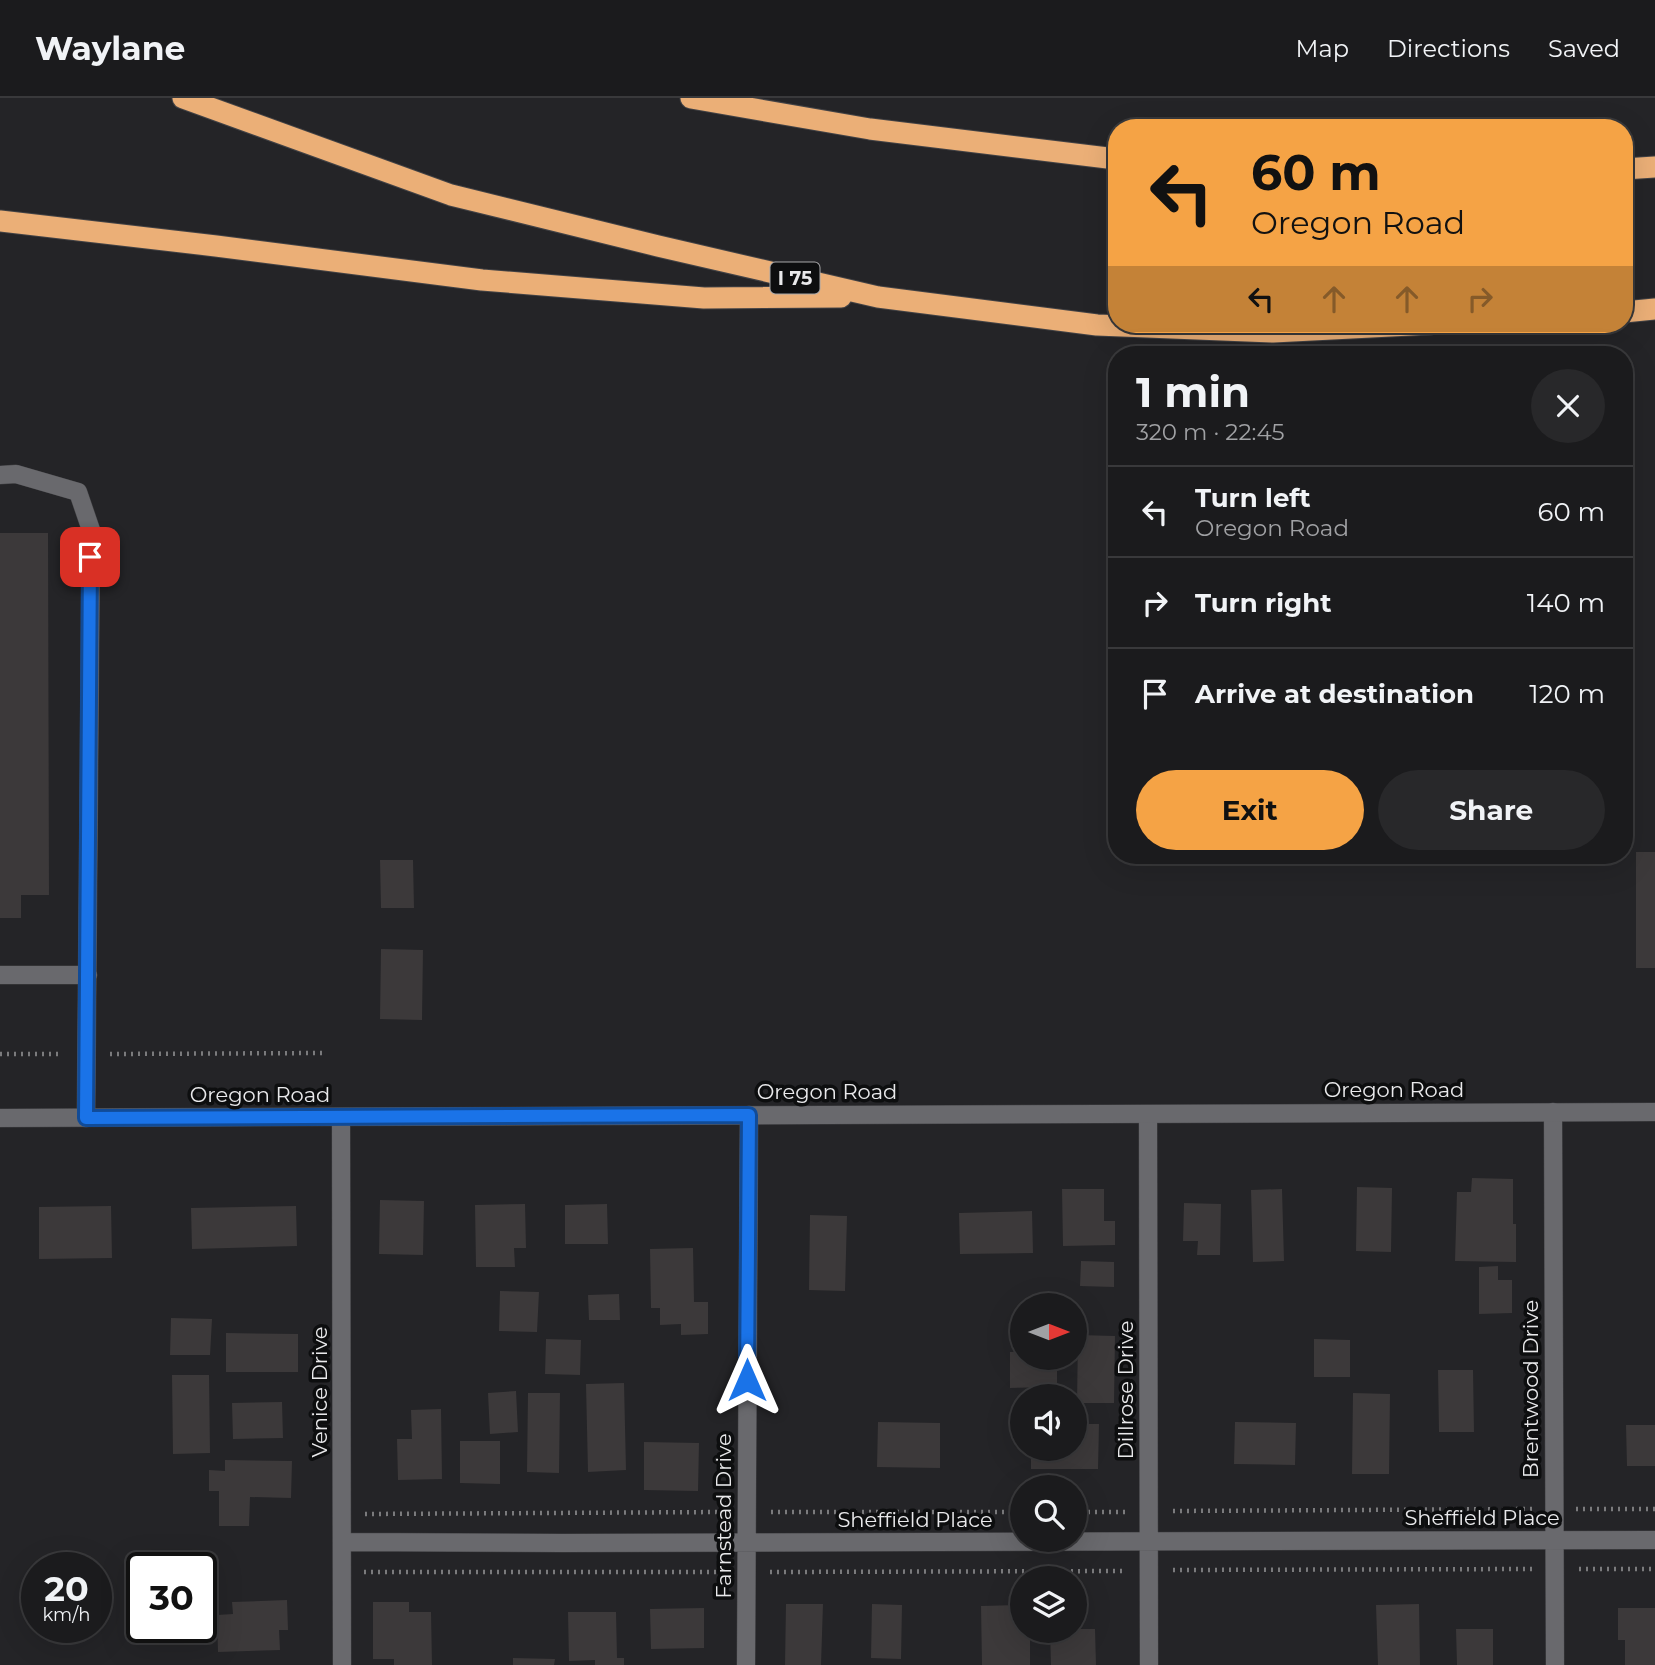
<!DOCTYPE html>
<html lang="en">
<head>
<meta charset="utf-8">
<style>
	:root { --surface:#1b1b1d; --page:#28282a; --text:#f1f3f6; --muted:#a0a1a4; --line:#39393b; --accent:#f5a345 }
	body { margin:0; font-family:Montserrat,sans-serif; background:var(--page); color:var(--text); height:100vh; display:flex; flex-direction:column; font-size:26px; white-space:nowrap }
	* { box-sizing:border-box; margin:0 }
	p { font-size:23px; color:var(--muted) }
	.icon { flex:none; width:38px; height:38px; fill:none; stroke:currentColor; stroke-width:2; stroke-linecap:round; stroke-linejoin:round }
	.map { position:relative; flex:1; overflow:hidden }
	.drawer { position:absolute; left:1108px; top:248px; width:525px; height:518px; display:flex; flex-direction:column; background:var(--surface); border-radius:28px; box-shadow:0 7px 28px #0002,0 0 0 2px var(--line) }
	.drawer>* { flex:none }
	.banner { position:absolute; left:1108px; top:21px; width:525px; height:214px; border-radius:28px; box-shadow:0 7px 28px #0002,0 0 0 2px var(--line); background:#f5a345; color:#111; overflow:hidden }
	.needle { width:46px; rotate:90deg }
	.controls { position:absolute; left:1010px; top:1195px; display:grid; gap:14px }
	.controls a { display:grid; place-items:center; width:77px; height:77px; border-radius:50%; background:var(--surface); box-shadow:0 7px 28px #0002,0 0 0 2px var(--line); font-size:35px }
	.speed { position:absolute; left:21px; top:1454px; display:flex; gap:14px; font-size:35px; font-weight:700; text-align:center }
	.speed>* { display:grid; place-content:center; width:91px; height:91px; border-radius:50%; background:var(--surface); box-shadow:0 7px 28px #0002,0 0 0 2px var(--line); line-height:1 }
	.speed small { font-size:18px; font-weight:400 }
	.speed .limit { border:4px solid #111; border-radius:10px; background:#fff; color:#111 }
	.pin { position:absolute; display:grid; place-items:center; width:60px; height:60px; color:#fff; margin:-30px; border-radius:14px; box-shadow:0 4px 10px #0006 }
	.me { position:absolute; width:77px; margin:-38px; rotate:0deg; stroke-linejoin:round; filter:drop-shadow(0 0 5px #0008) }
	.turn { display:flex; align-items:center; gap:24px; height:147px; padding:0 28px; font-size:32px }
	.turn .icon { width:91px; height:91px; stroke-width:2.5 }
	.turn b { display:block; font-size:49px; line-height:60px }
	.lanes { display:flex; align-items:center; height:66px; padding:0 28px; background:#0003; justify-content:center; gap:35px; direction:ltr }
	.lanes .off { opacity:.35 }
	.round { display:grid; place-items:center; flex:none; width:74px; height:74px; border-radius:37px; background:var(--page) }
	.head { display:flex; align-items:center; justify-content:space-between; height:119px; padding:0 28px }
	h1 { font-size:42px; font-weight:700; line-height:52px }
	.button { display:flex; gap:14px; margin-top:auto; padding:14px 28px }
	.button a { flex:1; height:80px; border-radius:42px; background:var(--accent); color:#111; font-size:28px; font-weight:700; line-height:80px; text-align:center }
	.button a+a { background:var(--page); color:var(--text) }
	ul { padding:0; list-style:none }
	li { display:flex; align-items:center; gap:21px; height:91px; padding:0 28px; border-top:2px solid var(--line) }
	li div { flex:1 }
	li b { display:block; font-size:26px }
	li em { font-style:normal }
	header { display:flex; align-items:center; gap:42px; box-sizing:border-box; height:98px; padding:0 35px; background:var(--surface); border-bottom:2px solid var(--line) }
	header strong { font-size:33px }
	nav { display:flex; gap:38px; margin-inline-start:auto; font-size:24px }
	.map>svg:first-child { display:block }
	.building { fill:#3c393a }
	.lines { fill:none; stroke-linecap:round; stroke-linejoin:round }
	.lane-casing { stroke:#424245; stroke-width:19 }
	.street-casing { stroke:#424245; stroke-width:19 }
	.secondary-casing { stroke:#424245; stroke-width:19 }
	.highway-casing { stroke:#424245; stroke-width:23 }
	.path { stroke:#7b7b7d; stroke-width:4.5; stroke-dasharray:2 5; stroke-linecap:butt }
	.lane { stroke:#69696d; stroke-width:18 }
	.street { stroke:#69696d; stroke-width:18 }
	.secondary { stroke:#69696d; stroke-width:18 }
	.highway { stroke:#ebaf77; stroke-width:21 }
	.route-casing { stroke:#114b97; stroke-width:18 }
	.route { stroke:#1a73e8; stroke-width:12 }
	.labels { text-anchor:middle; stroke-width:7; stroke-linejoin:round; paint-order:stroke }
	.shield { fill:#0d0e0f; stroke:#a7a7a9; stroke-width:2 }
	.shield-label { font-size:19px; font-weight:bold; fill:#e9e9eb }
	.street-label { font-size:21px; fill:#e9e9eb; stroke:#0d0e0f }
</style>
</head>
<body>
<header>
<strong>Waylane</strong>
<nav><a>Map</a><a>Directions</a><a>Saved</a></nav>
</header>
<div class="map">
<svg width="1655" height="1567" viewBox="0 0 1655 1567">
	<rect width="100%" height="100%" fill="#242427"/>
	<path class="building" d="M0,435H48L49,797H21V820H0Z
		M1636,754H1655V870H1636Z
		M380,762H413L414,810H381Z
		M381,851L423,852L422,922L380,921Z
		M1472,1080L1513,1081V1126H1516V1164L1455,1163L1457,1094H1471Z
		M1357,1089L1392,1090L1391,1154L1356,1153Z
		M1062,1091H1104V1123H1115V1147L1063,1148Z
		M1282,1091L1284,1163L1253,1164L1251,1092Z
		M380,1102L424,1103L423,1157L379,1156Z
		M1184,1105L1221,1106L1220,1157H1197L1198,1143H1183Z
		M525,1106L526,1150H514L515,1169H476L475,1107Z
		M607,1106L608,1146H565V1107Z
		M111,1108L112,1160L39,1161V1109Z
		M296,1108L297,1148L192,1151L191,1110Z
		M1032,1113L1033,1155L960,1156L959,1115Z
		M810,1117L847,1118L845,1193L809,1192Z
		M693,1150L694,1204H708V1236L681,1237V1226L660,1227V1210H651L650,1151Z
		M1081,1163L1114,1164V1189L1080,1188Z
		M1498,1168V1182H1512V1215L1479,1216V1169Z
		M500,1193L539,1194L537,1234L499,1233Z
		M619,1196L620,1222H589L588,1197Z
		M171,1220L212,1221L210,1257H170Z
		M226,1235L298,1236V1274H226Z
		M1078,1237L1115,1238L1114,1305H1077Z
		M546,1241L581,1242L580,1277L545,1276Z
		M1314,1241L1350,1242V1279H1314Z
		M1010,1254H1022V1260H1057V1289L1010,1290Z
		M1438,1272H1473L1474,1334H1439Z
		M172,1277H209L210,1355L173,1356Z
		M624,1285L626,1372L588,1374L586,1286Z
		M516,1293L518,1334L490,1336L488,1295Z
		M528,1295H560L559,1375L527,1374Z
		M1353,1295L1390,1296L1389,1376H1352Z
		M282,1304L283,1340L233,1341L232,1305Z
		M441,1311L442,1381L398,1382L397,1341H412L411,1312Z
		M878,1324L940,1325V1370L877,1369Z
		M1235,1324L1296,1325L1295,1367L1234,1366Z
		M1074,1326H1099L1098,1371H1031V1351H1074Z
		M1626,1327H1655V1368H1627Z
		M460,1343H500V1386L460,1385Z
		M644,1344L699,1345L698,1393L644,1392Z
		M225,1362L292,1363L291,1400L250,1399L249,1428H219V1393H209V1372L225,1373Z
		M201,1491H208L209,1526H201Z
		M287,1502L288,1532H279L280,1552L218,1554L217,1517L233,1516L232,1504Z
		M373,1504H409V1514H431L432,1567H394V1561H373Z
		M786,1506H823L821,1567H785Z
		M872,1506L902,1507L901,1561L871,1560Z
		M1419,1506L1420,1567H1378L1376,1507Z
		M1022,1507V1533H1030V1567H982L981,1508Z
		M704,1510V1550L651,1551L650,1511Z
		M1618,1510H1655V1567H1625V1542H1618Z
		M568,1514H616L617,1560H624V1567H595V1562L569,1563Z
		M1074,1531H1095L1096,1567H1051L1050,1533Z
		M1456,1531H1493V1567H1457Z
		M513,1560L555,1561L554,1567H513Z"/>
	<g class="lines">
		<defs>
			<path id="lane" d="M0,377L16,376L78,394L91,432L86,1020
				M0,877H88"/>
			<path id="street" d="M1553,1014L1555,1567
				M1148,1017L1149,1567
				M341,1020L342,1567
				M343,1444L563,1445L1655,1442
				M746,1567L749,1017"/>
			<path id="secondary" d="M0,1020L1655,1014"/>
			<path id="highway" d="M183,0L451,97L658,148L878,199L1097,227L1273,234L1430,226
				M691,0L870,31L1116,61
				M1624,71L1655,69
				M0,123L216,148L482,182L704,200L841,199
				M1624,214L1655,211"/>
		</defs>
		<use href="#lane" class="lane-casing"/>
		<use href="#street" class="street-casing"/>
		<use href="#secondary" class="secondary-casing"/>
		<use href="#highway" class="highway-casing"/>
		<path class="path" d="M0,956H63
			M110,956L323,955
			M1576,1411H1655
			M1173,1413L1532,1411
			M771,1414H1022
			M1074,1414H1126
			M365,1416L724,1414
			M1579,1471H1655
			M1173,1472L1532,1471
			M364,1474H723
			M770,1474L1126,1473"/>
		<use href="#lane" class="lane"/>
		<use href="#street" class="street"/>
		<use href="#secondary" class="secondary"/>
		<use href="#highway" class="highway"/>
	</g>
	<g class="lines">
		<defs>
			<path id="route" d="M90,459L86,1020L749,1017L747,1282"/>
		</defs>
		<use href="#route" class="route-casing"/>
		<use href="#route" class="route"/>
	</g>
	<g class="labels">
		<rect class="shield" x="770.5" y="164.5" width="49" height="31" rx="5"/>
		<g class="shield-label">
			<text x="795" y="187">I 75</text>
		</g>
		<g class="street-label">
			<text x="1394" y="999">Oregon Road</text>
			<text x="827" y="1001">Oregon Road</text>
			<text x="260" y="1004">Oregon Road</text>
			<text transform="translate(1531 1291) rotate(-90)" y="7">Brentwood Drive</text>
			<text transform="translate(1126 1292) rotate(-90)" y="7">Dillrose Drive</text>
			<text transform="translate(320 1294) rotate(-90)" y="7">Venice Drive</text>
			<text transform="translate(724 1418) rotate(-90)" y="7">Farnstead Drive</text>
			<text x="1482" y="1427">Sheffield Place</text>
			<text x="915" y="1429">Sheffield Place</text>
		</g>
	</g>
</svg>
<div class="controls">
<a><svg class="needle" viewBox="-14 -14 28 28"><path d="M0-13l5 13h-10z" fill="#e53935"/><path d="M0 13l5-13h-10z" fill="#a0a1a4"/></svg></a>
<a><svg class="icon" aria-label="sound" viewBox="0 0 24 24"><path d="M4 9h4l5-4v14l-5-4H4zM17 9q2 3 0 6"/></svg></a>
<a><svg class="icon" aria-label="search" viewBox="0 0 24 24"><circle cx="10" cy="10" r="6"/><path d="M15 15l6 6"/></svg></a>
<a><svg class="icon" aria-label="layers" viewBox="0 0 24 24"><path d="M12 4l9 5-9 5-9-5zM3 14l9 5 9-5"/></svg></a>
</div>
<div class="speed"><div>20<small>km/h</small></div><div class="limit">30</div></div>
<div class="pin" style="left:90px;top:459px;background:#d93025"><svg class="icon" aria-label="arrive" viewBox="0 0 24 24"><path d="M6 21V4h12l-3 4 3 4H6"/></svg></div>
<svg class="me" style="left:747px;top:1282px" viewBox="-20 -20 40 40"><path d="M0-17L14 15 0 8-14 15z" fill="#1a73e8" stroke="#fff" stroke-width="4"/></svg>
<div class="banner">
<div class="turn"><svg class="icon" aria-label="left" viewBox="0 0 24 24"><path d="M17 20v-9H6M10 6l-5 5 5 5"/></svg><div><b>60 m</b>Oregon Road</div></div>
<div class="lanes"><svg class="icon" aria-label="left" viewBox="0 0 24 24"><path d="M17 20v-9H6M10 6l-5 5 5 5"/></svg><svg class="icon off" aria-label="ahead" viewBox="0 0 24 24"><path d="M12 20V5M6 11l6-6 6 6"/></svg><svg class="icon off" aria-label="ahead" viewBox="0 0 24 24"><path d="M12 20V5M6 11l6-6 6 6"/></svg><svg class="icon off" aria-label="right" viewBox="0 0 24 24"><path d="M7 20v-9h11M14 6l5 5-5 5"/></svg></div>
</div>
<section class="drawer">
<div class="head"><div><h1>1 min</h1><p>320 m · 22:45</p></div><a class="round"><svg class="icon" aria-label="close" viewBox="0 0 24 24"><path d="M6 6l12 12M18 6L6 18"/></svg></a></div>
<ul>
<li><svg class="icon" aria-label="left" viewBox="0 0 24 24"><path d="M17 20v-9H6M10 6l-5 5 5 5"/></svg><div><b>Turn left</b><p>Oregon Road</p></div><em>60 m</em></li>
<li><svg class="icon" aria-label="right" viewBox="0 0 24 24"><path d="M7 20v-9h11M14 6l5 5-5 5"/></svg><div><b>Turn right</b></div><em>140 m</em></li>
<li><svg class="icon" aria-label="arrive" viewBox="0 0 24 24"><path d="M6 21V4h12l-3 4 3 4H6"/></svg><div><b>Arrive at destination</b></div><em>120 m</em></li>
</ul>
<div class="button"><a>Exit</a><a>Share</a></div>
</section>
</div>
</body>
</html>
